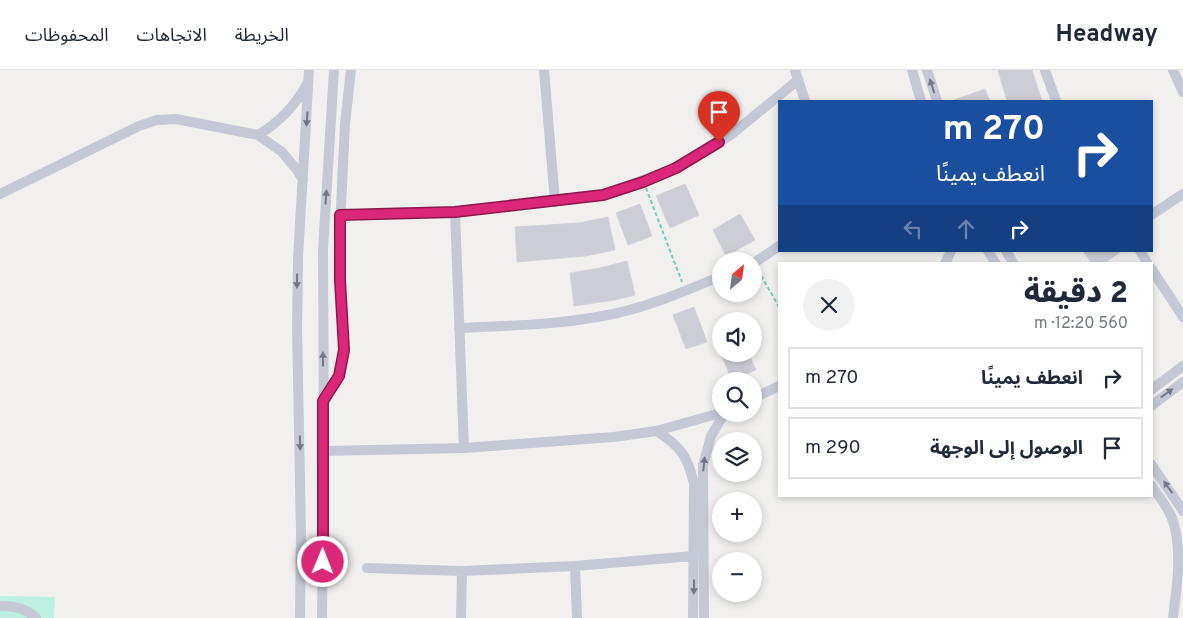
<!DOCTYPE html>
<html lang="ar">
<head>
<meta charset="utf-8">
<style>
	:root { --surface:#fff; --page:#f2f2f3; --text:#1f2937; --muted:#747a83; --line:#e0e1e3 }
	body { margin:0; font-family:Overpass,"Noto Sans Arabic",sans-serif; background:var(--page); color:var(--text); direction:rtl; height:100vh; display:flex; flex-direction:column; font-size:19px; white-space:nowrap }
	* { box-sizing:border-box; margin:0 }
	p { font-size:16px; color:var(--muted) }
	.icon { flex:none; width:28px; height:28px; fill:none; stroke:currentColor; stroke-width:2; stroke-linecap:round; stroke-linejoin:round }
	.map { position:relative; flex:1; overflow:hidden; direction:ltr }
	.side { position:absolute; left:778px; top:192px; width:375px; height:235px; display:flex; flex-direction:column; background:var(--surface); border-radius:0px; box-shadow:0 2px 8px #0003; direction:rtl }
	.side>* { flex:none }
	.top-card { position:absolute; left:778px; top:30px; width:375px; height:152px; border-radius:0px; box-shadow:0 2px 8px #0003; direction:rtl; background:#1a4fa0; color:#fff; overflow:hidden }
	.needle { width:32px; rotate:29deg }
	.fabs { position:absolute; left:712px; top:182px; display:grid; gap:10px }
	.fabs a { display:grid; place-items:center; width:50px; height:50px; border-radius:50%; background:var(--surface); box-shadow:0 2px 8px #0003; font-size:25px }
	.pin { position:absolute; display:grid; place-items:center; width:42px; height:42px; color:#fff; margin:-51px -21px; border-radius:50% 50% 50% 0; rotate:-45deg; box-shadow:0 0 5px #0007 }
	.pin .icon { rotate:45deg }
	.me { position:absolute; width:55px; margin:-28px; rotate:1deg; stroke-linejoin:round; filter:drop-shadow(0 0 4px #0008) }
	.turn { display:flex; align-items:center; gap:18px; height:105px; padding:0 25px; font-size:22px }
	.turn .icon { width:65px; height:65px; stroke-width:2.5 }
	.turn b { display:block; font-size:35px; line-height:42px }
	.lanes { display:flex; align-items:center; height:48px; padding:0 25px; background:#0003; justify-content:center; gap:25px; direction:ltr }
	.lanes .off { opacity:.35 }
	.round { display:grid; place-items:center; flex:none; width:52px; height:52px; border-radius:26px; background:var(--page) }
	.summary { display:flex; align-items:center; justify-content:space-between; height:85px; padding:0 25px }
	h1 { font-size:30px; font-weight:800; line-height:38px }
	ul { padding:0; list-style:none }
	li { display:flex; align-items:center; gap:15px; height:62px; margin:0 10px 8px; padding:0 15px; border:2px solid var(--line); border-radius:0px }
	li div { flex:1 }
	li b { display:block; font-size:19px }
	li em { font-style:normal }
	header { display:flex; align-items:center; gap:30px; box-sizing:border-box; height:70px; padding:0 25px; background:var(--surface); border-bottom:1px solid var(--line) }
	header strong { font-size:24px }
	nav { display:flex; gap:28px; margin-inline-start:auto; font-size:18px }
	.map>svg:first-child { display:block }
	.green { fill:#bdf0e1 }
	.building { fill:#cccdd5; stroke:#d3d3db }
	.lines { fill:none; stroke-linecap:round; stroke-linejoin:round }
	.path { stroke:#74cfbf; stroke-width:2; stroke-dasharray:4 2.5; stroke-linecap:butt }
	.minor { stroke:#c5c9d6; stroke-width:10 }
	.oneway { fill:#737787 }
	.route-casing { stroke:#8e194d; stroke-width:12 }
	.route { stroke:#db2777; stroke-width:9 }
</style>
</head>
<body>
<header>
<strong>Headway</strong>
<nav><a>الخريطة</a><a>الاتجاهات</a><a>المحفوظات</a></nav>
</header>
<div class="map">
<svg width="1183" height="548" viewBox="0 0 1183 548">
	<rect width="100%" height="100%" fill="#f2f0ef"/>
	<path class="green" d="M0,526L55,527L54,548H0Z"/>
	<path class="building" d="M998,0H1032L1042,31H1007Z
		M985,19L990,31H954V30Z
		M685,114L699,145L670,158L656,126Z
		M640,134L652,166L628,175L616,143Z
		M740,144L755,170L726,186L713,160Z
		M608,147L615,180L585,186L517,192L515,157L579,153Z
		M1083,181H1122L1103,194H1092Z
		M627,191L635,225L615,230L574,236L570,203L600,198Z
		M694,237L707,272L686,279L673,245Z
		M721,284H749L756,300L732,310Z"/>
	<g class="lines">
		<path class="path" d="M646,118L682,212
			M758,200L779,237"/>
		<path class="minor" d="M544,0L555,132
			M795,0L805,31
			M912,0L921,31
			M927,0L937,31
			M1045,0L1056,31
			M1173,0L1183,22
			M258,65C280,52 296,35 308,12
			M0,124L139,56L157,50L176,49L258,65L282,82L297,100L303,110
			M455,142L464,378
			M340,145L455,142L603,125L676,98L706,81L732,64L798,10
			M1151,145L1183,124
			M988,181L996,194
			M1006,181L1014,194
			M1140,181L1148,194
			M754,193L779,176
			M945,194L951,181
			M1151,198L1183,247
			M459,258C505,256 552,255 597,247C641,240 681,223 721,206
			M1151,320L1183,296
			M754,328L779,316
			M324,330L339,306L345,280L340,222L339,177L345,54L351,0
			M1151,336L1183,312
			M656,361C681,376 688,387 694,414L693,548
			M324,381L464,378L614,367L656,361L721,343
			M1151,394L1183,441
			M1151,415C1159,426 1167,436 1172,448C1183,479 1177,516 1173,548
			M575,496L577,548
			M367,498L462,501L575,496L694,486
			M0,536C15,536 25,538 36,548
			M300,548L301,464L297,258L298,188L309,0
			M322,548L324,381L323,180L334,0
			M461,548L462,501
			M704,548L703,395L711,366L724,344"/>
	</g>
	<defs><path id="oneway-solid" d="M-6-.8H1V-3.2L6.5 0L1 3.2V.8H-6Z" transform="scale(1.25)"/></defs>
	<g class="oneway">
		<use href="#oneway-solid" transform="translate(932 16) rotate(-108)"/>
		<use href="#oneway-solid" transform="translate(307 49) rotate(94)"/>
		<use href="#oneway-solid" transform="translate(326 127) rotate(-86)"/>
		<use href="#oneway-solid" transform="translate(297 211) rotate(91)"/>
		<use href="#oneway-solid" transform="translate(323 289) rotate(-90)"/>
		<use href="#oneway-solid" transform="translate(1167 323) rotate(-36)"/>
		<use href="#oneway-solid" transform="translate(300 373) rotate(89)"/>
		<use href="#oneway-solid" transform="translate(704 394) rotate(-84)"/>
		<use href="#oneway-solid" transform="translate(1168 417) rotate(-126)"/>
		<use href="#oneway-solid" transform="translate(694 517) rotate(91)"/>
	</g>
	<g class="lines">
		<defs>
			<path id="route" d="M323,492V331L339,306L344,280L340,210V145L455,142L603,125L643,112L676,98L719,72"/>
		</defs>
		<use href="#route" class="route-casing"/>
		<use href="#route" class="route"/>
	</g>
</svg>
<div class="fabs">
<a><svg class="needle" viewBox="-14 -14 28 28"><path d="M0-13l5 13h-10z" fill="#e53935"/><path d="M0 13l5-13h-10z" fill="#747a83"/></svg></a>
<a><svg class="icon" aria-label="sound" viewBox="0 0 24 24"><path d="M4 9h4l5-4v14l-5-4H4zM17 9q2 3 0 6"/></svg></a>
<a><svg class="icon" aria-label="search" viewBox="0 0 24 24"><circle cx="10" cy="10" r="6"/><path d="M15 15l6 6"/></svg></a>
<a><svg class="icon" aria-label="layers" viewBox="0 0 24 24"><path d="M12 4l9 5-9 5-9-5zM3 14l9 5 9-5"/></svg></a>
<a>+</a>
<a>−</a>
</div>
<div class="pin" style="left:719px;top:72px;background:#d93025"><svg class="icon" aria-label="arrive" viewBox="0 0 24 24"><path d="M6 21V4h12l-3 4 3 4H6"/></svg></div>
<svg class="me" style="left:323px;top:492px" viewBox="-20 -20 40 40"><circle r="17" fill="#db2777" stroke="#fff" stroke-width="3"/><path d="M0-11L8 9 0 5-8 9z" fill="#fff"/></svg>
<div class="top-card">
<div class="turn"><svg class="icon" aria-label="right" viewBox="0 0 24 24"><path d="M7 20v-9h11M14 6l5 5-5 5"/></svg><div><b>270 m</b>انعطف يمينًا</div></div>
<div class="lanes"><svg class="icon off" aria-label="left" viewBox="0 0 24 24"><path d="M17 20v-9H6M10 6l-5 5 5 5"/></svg><svg class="icon off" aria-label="ahead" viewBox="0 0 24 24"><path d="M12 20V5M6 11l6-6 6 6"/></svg><svg class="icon" aria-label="right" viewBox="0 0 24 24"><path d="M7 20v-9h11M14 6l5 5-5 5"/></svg></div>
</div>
<section class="side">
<div class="summary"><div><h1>2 دقيقة</h1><p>560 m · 12:20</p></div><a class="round"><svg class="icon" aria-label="close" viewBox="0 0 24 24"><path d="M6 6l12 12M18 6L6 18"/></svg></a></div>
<ul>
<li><svg class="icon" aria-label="right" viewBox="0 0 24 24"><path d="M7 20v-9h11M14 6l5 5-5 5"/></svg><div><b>انعطف يمينًا</b></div><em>270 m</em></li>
<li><svg class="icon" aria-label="arrive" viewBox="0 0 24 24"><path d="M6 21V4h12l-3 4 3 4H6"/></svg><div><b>الوصول إلى الوجهة</b></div><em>290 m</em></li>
</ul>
</section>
</div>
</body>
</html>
